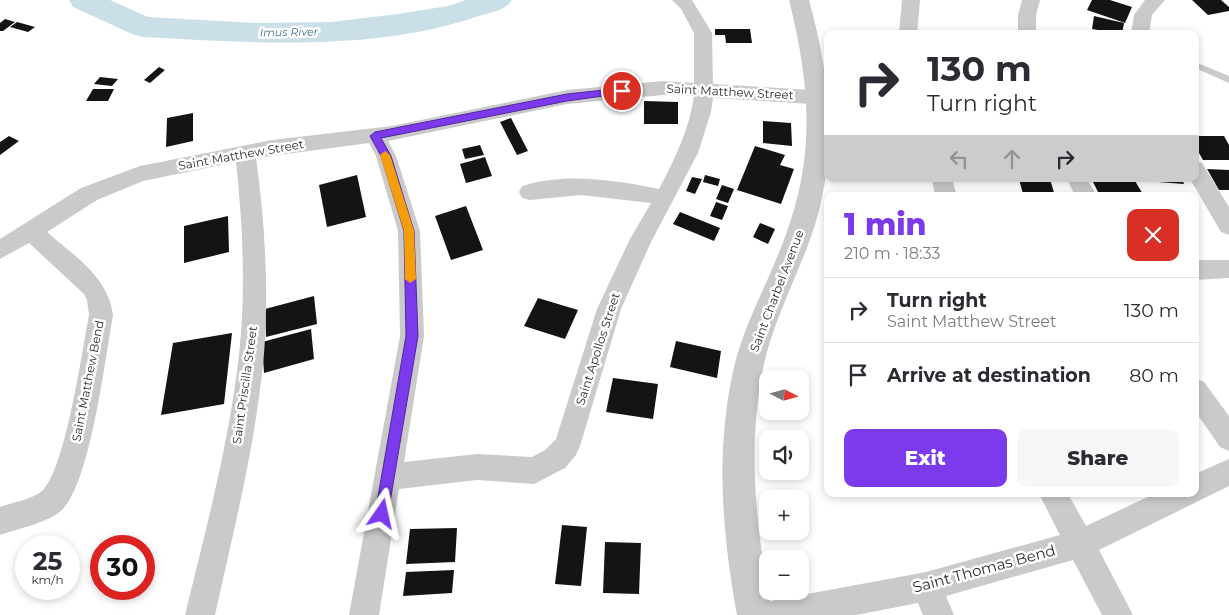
<!DOCTYPE html>
<html lang="en">
<head>
<meta charset="utf-8">
<style>
	:root { --surface:#fff; --page:#f7f7f7; --text:#2b2b33; --muted:#7c7c81; --line:#e1e1e2; --accent:#7c3aed }
	body { margin:0; font-family:Montserrat,sans-serif; background:var(--page); color:var(--text); height:100vh; display:flex; flex-direction:column; font-size:19px; white-space:nowrap }
	* { box-sizing:border-box; margin:0 }
	p { font-size:16px; color:var(--muted) }
	.icon { flex:none; width:28px; height:28px; fill:none; stroke:currentColor; stroke-width:2; stroke-linecap:round; stroke-linejoin:round }
	.map { position:relative; flex:1; overflow:hidden }
	.sheet { position:absolute; left:824px; top:192px; width:375px; height:305px; display:flex; flex-direction:column; background:var(--surface); border-radius:10px; box-shadow:0 2px 8px #0003 }
	.sheet>* { flex:none }
	.banner { position:absolute; left:824px; top:30px; width:375px; height:152px; border-radius:10px; box-shadow:0 2px 8px #0003; background:#fff; color:var(--text); overflow:hidden }
	.needle { width:32px; rotate:96deg }
	.buttons { position:absolute; left:759px; top:370px; display:grid; gap:10px }
	.buttons a { display:grid; place-items:center; width:50px; height:50px; border-radius:10px; background:var(--surface); box-shadow:0 2px 8px #0003; font-size:25px }
	.speed { position:absolute; left:15px; top:535px; display:flex; gap:10px; font-size:25px; font-weight:700; text-align:center }
	.speed>* { display:grid; place-content:center; width:65px; height:65px; border-radius:50%; background:var(--surface); box-shadow:0 2px 8px #0003; line-height:1 }
	.speed small { font-size:12px; font-weight:400 }
	.speed .limit { border:8px solid #d22; background:#fff; color:#111 }
	.pin { position:absolute; display:grid; place-items:center; width:42px; height:42px; color:#fff; margin:-21px; border:2px solid #fff; border-radius:50%; box-shadow:0 1px 5px #0007 }
	.me { position:absolute; width:55px; margin:-28px; rotate:11deg; stroke-linejoin:round; filter:drop-shadow(0 0 4px #0008) }
	.turn { display:flex; align-items:center; gap:18px; height:105px; padding:0 20px; font-size:22px }
	.turn .icon { width:65px; height:65px; stroke-width:2.5 }
	.turn b { display:block; font-size:35px; line-height:42px }
	.lanes { display:flex; align-items:center; height:48px; padding:0 20px; background:#0003; justify-content:center; gap:25px; direction:ltr }
	.lanes .off { opacity:.35 }
	.round { display:grid; place-items:center; flex:none; width:52px; height:52px; border-radius:10px; background:var(--page) }
	.head { display:flex; align-items:center; justify-content:space-between; height:85px; padding:0 20px }
	h1 { font-size:30px; font-weight:800; line-height:38px; color:var(--accent) }
	.primary-button { display:flex; gap:10px; margin-top:auto; padding:10px 20px }
	.primary-button a { flex:1; height:58px; border-radius:10px; background:var(--accent); color:#fff; font-size:20px; font-weight:800; line-height:58px; text-align:center }
	.primary-button a+a { background:var(--page); color:var(--text) }
	ul { padding:0; list-style:none }
	li { display:flex; align-items:center; gap:15px; height:65px; padding:0 20px; border-top:1px solid var(--line) }
	li div { flex:1 }
	li b { display:block; font-size:19px }
	li em { font-style:normal }
	.map>svg:first-child { display:block }
	.lines { fill:none; stroke-linecap:round; stroke-linejoin:round }
	.river { fill:#cadfe8; fill-rule:evenodd }
	.building { fill:#141414 }
	.service { fill:#cacaca; fill-rule:evenodd }
	.minor { fill:#cacaca; fill-rule:evenodd }
	.tertiary { fill:#cacaca; fill-rule:evenodd }
	.route { fill:#7c3aed; stroke:#51269a }
	.slow { fill:#f59e0b }
	.labels { text-anchor:middle; stroke-width:5; stroke-linejoin:round; paint-order:stroke }
	.far-water-label { font-size:11px; font-style:italic; fill:#427388; stroke:#fff }
	.street-label { font-size:12px; fill:#2d2d2d; stroke:#fff }
	.near-street-label { font-size:15px; fill:#2d2d2d; stroke:#fff }
</style>
</head>
<body>
<div class="map">
<svg width="1229" height="615" viewBox="0 0 1229 615">
	<rect width="100%" height="100%" fill="#fff"/>
	<g class="lines">
		<path class="river" d="M69,0H110L148,17L255,23L331,22L398,14L448,6L466,0H512C505,11 491,12 479,16C374,52 252,43 143,37L132,34L73,7Z"/>
	</g>
	<path class="building" d="M1092,0H1110L1132,7L1125,23L1087,10Z
		M1192,0H1221L1229,7V11L1208,15Z
		M1094,16L1124,23L1122,34L1092,29Z
		M5,19L15,22L3,31H0V23Z
		M17,22L35,27L28,32L10,27Z
		M715,29H750L752,43H726L725,35H715Z
		M159,67L165,70L150,83L144,80Z
		M100,77L118,79L112,86L94,84Z
		M93,89H114L108,101H86Z
		M644,101L678,102V124H644Z
		M193,113V141L166,147L167,118Z
		M511,118L528,151L517,155L500,122Z
		M763,121L791,123L792,146L763,143Z
		M9,136L19,141L0,155V142Z
		M1195,136H1224L1229,145V160H1203L1195,146Z
		M480,145L484,155L465,159L462,149Z
		M755,146L785,155L780,165L794,169L781,204L737,190Z
		M485,157L492,176L466,183L460,164Z
		M1207,169L1229,170V190H1219Z
		M357,175L366,217L327,227L319,185Z
		M705,175L720,179L718,186L703,182Z
		M692,177L702,179L695,194L686,191Z
		M1019,179H1050L1055,196L1023,194Z
		M1144,179H1182L1184,184L1145,181Z
		M1135,181L1144,196H1100L1093,182Z
		M722,185L734,189L728,203L716,199Z
		M716,202L728,206L722,220L710,216Z
		M466,206L483,250L451,260L435,216Z
		M680,212L720,228L714,241L673,224Z
		M228,216L229,252L184,263V226Z
		M760,223L775,229L768,244L753,237Z
		M314,296L317,324L266,337L265,309Z
		M538,298L578,310L565,339L524,326Z
		M311,329L314,359L264,373L262,342Z
		M232,333L224,404L161,415L173,343Z
		M676,341L721,351L717,378L670,367Z
		M613,378L658,384L653,419L606,412Z
		M1070,494H1098V495L1071,497Z
		M562,525L587,527L581,586L555,584Z
		M457,528L455,562L406,564L410,529Z
		M605,542L641,543L639,594L603,593Z
		M454,570L452,593L403,596L406,572Z"/>
	<g class="lines">
		<path class="service" d="M1195,62L1229,76V83L1195,68Z"/>
		<path class="minor" d="M672,0H692L712,33L713,84L828,91V105L713,98L711,112L698,153L651,242L621,309L580,446L576,455L565,468L534,484L477,480L399,489L379,615H349L400,336L398,231L376,156L369,143L256,158C265,223 269,289 264,354C256,443 234,529 215,615H185C206,529 229,443 239,355C246,291 243,226 236,162L143,181L97,200L47,232C74,256 108,276 113,315C105,359 91,478 63,509C51,522 17,529 0,535V507C13,502 32,500 43,490C66,466 82,351 89,315L87,300L84,294L29,243L0,259V239L81,188L140,166L272,140L392,126L567,90L663,81L694,83V33L681,9ZM663,95L694,96C689,130 675,159 659,189C615,180 566,172 522,186L519,192L522,198L530,200L581,195L651,203L630,239L597,309L556,439L545,450L532,457L477,454L404,462L424,336L420,231L396,156L388,141L567,104Z
			M902,0H920L917,34H899Z
			M1022,0H1040L1036,15V34H1018V15Z
			M1145,0H1165L1152,15L1149,34H1131L1134,15Z
			M1195,161L1202,163L1229,207V235L1221,232L1190,179H1195Z
			M932,179H952L957,196H935Z
			M1067,179H1087L1097,196H1075Z
			M1195,260H1229V278L1195,280Z
			M1195,378L1204,382L1229,416V451L1220,447L1195,411Z
			M1229,459V486L1099,550L1133,615H1102L1073,560L946,596L954,615H923L918,603L856,615H760L764,604L775,600L926,572L1060,535L1039,494H1068L1086,526L1154,494H1195V474Z"/>
		<path class="tertiary" d="M789,0H809C831,79 839,158 811,237C795,281 773,322 763,368C747,451 756,533 773,615H737C722,533 715,450 734,367C745,322 769,281 785,237C816,155 810,84 789,0Z"/>
	</g>
	<path class="route" d="M622,88L627,91L625,93L567,101L381,138L391,156L414,231L418,336L388,514L386,519L382,521L377,519L375,514L406,336L404,231L381,156L370,136L375,132L567,94Z"/>
	<path class="slow" d="M385,151L390,155L414,231L416,279L410,283L405,279L404,231L380,155Z"/>
	<g class="labels">
		<g class="far-water-label">
			<text transform="translate(289 32) rotate(-1)" y="4">Imus River</text>
		</g>
		<g class="street-label">
			<text transform="translate(730 92) rotate(3)" y="4">Saint Matthew Street</text>
			<text transform="translate(241 155) rotate(-10)" y="4">Saint Matthew Street</text>
			<text transform="translate(777 291) rotate(-69)" y="4">Saint Charbel Avenue</text>
			<text transform="translate(598 349) rotate(-72)" y="4">Saint Apollos Street</text>
			<text transform="translate(88 381) rotate(-79)" y="4">Saint Matthew Bend</text>
			<text transform="translate(245 385) rotate(-82)" y="4">Saint Priscilla Street</text>
		</g>
		<g class="near-street-label">
			<text transform="translate(984 569) rotate(-15)" y="5">Saint Thomas Bend</text>
		</g>
	</g>
</svg>
<div class="buttons">
<a><svg class="needle" viewBox="-14 -14 28 28"><path d="M0-13l5 13h-10z" fill="#e53935"/><path d="M0 13l5-13h-10z" fill="#7c7c81"/></svg></a>
<a><svg class="icon" aria-label="sound" viewBox="0 0 24 24"><path d="M4 9h4l5-4v14l-5-4H4zM17 9q2 3 0 6"/></svg></a>
<a>+</a>
<a>−</a>
</div>
<div class="speed"><div>25<small>km/h</small></div><div class="limit">30</div></div>
<div class="pin" style="left:622px;top:91px;background:#d93025"><svg class="icon" aria-label="arrive" viewBox="0 0 24 24"><path d="M6 21V4h12l-3 4 3 4H6"/></svg></div>
<svg class="me" style="left:382px;top:514px" viewBox="-20 -20 40 40"><path d="M0-17L14 15 0 8-14 15z" fill="#7c3aed" stroke="#fff" stroke-width="4"/></svg>
<div class="banner">
<div class="turn"><svg class="icon" aria-label="right" viewBox="0 0 24 24"><path d="M7 20v-9h11M14 6l5 5-5 5"/></svg><div><b>130 m</b>Turn right</div></div>
<div class="lanes"><svg class="icon off" aria-label="left" viewBox="0 0 24 24"><path d="M17 20v-9H6M10 6l-5 5 5 5"/></svg><svg class="icon off" aria-label="ahead" viewBox="0 0 24 24"><path d="M12 20V5M6 11l6-6 6 6"/></svg><svg class="icon" aria-label="right" viewBox="0 0 24 24"><path d="M7 20v-9h11M14 6l5 5-5 5"/></svg></div>
</div>
<section class="sheet">
<div class="head"><div><h1>1 min</h1><p>210 m · 18:33</p></div><a class="round" style="background:#d93025;color:#fff"><svg class="icon" aria-label="close" viewBox="0 0 24 24"><path d="M6 6l12 12M18 6L6 18"/></svg></a></div>
<ul>
<li><svg class="icon" aria-label="right" viewBox="0 0 24 24"><path d="M7 20v-9h11M14 6l5 5-5 5"/></svg><div><b>Turn right</b><p>Saint Matthew Street</p></div><em>130 m</em></li>
<li><svg class="icon" aria-label="arrive" viewBox="0 0 24 24"><path d="M6 21V4h12l-3 4 3 4H6"/></svg><div><b>Arrive at destination</b></div><em>80 m</em></li>
</ul>
<div class="primary-button"><a>Exit</a><a>Share</a></div>
</section>
</div>
</body>
</html>
